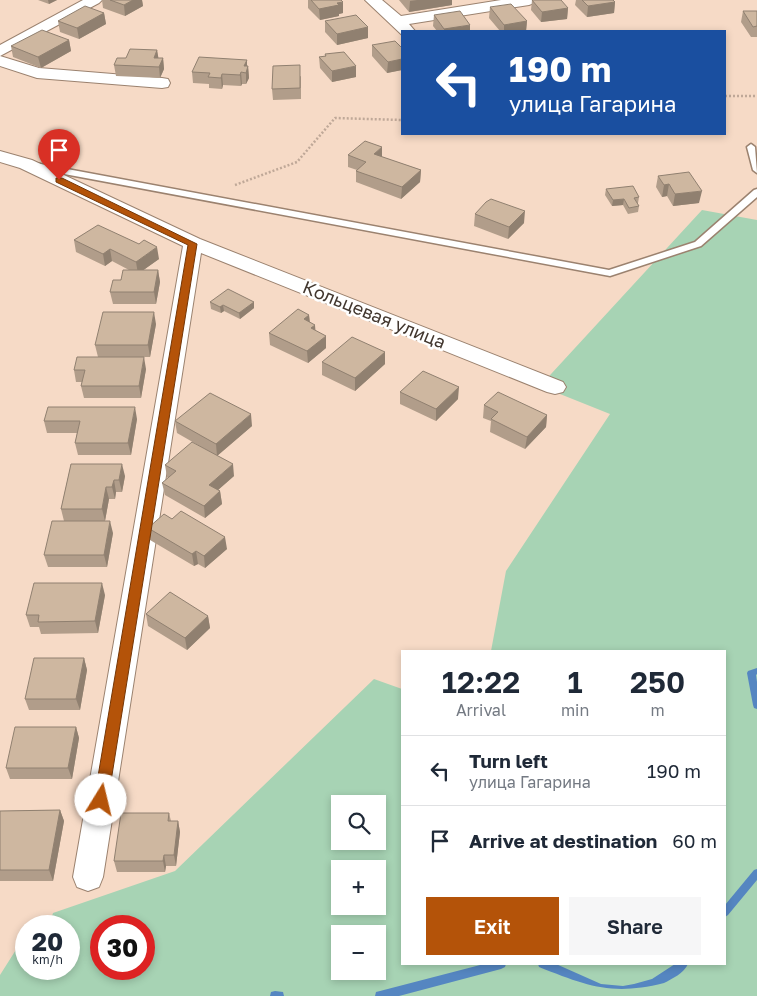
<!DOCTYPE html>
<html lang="en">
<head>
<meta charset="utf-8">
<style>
	:root { --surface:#fff; --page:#f6f6f7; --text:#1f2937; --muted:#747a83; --line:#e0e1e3; --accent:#b45309 }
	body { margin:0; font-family:"Golos Text",sans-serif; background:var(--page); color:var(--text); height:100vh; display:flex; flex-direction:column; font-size:19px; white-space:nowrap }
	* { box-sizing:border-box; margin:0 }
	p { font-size:16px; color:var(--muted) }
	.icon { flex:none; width:28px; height:28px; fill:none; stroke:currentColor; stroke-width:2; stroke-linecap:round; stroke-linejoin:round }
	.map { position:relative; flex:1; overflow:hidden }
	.panel { position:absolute; left:401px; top:650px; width:325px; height:315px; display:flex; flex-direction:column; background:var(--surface); border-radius:0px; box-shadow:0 2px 8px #0003 }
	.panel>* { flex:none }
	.top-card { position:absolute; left:401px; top:30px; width:325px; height:105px; border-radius:0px; box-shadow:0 2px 8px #0003; background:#1a4fa0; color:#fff; overflow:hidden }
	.controls { position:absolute; left:331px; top:795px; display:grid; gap:10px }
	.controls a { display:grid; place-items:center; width:55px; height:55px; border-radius:0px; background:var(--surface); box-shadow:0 2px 8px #0003; font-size:25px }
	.speed { position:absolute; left:15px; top:915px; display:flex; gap:10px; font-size:25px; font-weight:700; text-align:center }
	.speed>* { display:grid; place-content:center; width:65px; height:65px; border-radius:50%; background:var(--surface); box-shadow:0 2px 8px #0003; line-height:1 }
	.speed small { font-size:12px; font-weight:400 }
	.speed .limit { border:8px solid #d22; background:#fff; color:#111 }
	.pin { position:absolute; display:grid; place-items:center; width:42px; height:42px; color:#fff; margin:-51px -21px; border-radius:50% 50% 50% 0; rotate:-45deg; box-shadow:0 0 5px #0007 }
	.pin .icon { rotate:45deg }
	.me { position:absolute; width:55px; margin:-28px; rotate:9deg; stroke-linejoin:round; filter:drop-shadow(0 0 4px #0008) }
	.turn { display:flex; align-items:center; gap:18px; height:105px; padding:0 25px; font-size:22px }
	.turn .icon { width:65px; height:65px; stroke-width:2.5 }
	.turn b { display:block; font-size:35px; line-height:42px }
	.eta { display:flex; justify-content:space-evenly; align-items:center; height:85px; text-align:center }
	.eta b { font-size:30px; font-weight:600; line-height:35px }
	.cta { display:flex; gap:10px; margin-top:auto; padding:10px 25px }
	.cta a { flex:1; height:58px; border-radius:0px; background:var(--accent); color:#fff; font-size:20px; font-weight:600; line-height:58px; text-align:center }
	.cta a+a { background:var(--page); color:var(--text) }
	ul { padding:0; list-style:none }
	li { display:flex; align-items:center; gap:15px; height:70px; padding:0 25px; border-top:1px solid var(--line) }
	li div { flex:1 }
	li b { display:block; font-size:19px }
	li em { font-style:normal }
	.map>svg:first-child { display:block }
	.green { fill:#a7d3b4; fill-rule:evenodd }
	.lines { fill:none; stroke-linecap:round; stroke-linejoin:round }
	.stream { fill:#5586c1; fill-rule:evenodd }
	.lane-casing { stroke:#9b826f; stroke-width:3 }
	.street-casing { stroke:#9b826f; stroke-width:2 }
	.path { stroke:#bfa898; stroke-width:2.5; stroke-dasharray:2 2; stroke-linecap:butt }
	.lane { fill:#fff; fill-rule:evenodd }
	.street { fill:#fff; fill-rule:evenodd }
	.wall { fill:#b19d8a }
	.shaded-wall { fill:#908070 }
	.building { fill:#ceb7a0; stroke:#908070 }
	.route { fill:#b45309; stroke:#753606 }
	.labels { text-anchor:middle; stroke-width:5; stroke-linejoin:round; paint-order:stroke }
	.street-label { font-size:18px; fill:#42372f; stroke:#fff }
</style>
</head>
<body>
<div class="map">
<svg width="757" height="996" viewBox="0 0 757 996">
	<rect width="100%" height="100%" fill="#f6dac6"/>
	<path class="green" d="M702,210L757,220V996H0V975L19,945L26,946V969H69V926H49L53,913L175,871L374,679L402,689V964H725V651H491L506,571L610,414L540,386ZM340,804H378V841H340ZM340,869H378V906H340ZM101,926H144V969H101ZM340,934H378V971H340Z"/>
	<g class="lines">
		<path class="stream" d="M757,668V674L756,675L757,682V709L754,708L753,705L747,673L748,671Z
			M757,869V880L728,915L725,917V905L754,870Z
			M484,964H506L505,967L501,969L399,996H375L376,992L380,991Z
			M538,964H556L601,984L623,986L634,984L652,979L675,964H688C684,973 672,979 664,983C612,996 587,986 539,967Z
			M275,991L283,992L284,996H270L271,992Z"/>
		<defs>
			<path id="lane" d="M751,144L755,147L757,173L753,170L747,147Z
				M35,163L609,270L695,242L754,190L757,189V197L701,246L610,276L32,168V164Z"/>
			<path id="street" d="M83,0H102L99,3L0,56V45Z
				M365,0H382L401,16L501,0H537L534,3L529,5L409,24L415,31H402V35Z
				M0,56L39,68L162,78L168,79L170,83L168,87L162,88L37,78L0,66Z
				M0,151L32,160L200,239L563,382L566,387L563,392L555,394L547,392L201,253L103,877L99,887L88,891L77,887L73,877L183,246L20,168L0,162Z"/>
		</defs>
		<use href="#lane" class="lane-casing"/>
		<use href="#street" class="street-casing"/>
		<path class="path" d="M725,96H757
			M235,185L297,162L335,118L402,120"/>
		<use href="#lane" class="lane"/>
		<use href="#street" class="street"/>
	</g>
	<path class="wall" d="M38,0H57L49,4Z
		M102,0H142L143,6L125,16L103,8Z
		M308,0H341L343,13L339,14V16L320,20L308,8Z
		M399,0H452V5L409,12Z
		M532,0L568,8L567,19L541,22L531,10Z
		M576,0H613L615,2L614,13L587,17L575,5Z
		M490,7L527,21L526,31H500L489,18Z
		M743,11H757V37H751L741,22Z
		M104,13L106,24L79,39L60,32L58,21Z
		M434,15L470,31H437L433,26Z
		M325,21L368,27V38L337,45L325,32Z
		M69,40L71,51L41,68L13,57L11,46Z
		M372,45L402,48V70L387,73L372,56Z
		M157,50L158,58H163L164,69L160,78L116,76L114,65L126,58Z
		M325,54L356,77L332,82L320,68L319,57L325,56Z
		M247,60V66H248L249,78L246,84H242L241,86L223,85L222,89L209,88V84L193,83L192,72Z
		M301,76V99L273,100L272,89Z
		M348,155L382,157L421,170L420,182L401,199L356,182V171L357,170L348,167Z
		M658,176L699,203L673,206L667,196L662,197L656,187Z
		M606,189L639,197L638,203H637L639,206L638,212L628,214L623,205L612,206L605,195Z
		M475,214L524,223L508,239L474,226Z
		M74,240L159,259L143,270H158L160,282L156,304H113L110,292L129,270L112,261L105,266L76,252Z
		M210,302H254V308L240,319L224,311L221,313L211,309Z
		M309,315L310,322L326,348L308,363L270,345L269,333Z
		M156,324L150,357H98L95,345Z
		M385,352V364L355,391L322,375V362Z
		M146,369L141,398H84L81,386L82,382H76L74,370Z
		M400,392L458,399L436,421L400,404Z
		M484,405L547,415L546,427L525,449L490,432L491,421L483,418Z
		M137,419L131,455H78L75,443L77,433H47L44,421Z
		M175,421L252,426L217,456L177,433Z
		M71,464L125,476L122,492H116L115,499H109L105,521H64L61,509Z
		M165,465L234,476L218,490L220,491L222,504L205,518L165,495L162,483L168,478L167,477Z
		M172,519L227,549L205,568L198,564L194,566L150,540L148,528Z
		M113,533L107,567H48L44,555Z
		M105,595L98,633L41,634L39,627H30L26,615Z
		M146,614L208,616L210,628L187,650L148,626Z
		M84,658L87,670L80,710H29L25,699Z
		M76,727L79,738L72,779H10L6,768Z
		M60,810L64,821L53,881H0V811Z
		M169,813L171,821H178L180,832L176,866H166L165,872H117L114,861Z"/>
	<path class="shaded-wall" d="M48,0H57L49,4Z
		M133,0H142L143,6L125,16L124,5Z
		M417,0H452V5L409,12L410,1Z
		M343,2V13L339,14V16L320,20L319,9L337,3Z
		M615,2L614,13L587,17L588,6Z
		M568,8L567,19L541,22L542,12Z
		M104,13L106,24L79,39L77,28Z
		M527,21L526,31H504V25Z
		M470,25V31H444V29Z
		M368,27V38L337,45V34Z
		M69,40L71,51L41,68L38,57Z
		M157,50L159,61L154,58Z
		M163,58L164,69L160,78L159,67Z
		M402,59V70L387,73L388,62Z
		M247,60V69L248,66L249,78L246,84V73L244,66Z
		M356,66V77L332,82V71Z
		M241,72L242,84L241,86L240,75Z
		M222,74L223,85L222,89L221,78Z
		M382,147V159L374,154Z
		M421,170L420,182L401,199L402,187Z
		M669,184L667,196L662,197L664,185Z
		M702,191L699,203L673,206L675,194Z
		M624,199L623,205L612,206L613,200Z
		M525,211L524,223L508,239L509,227Z
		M157,247L159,259L138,274L136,262Z
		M110,249L112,261L105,266L103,254Z
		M158,270L160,282L156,304L154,292Z
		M254,302V308L240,319L239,313Z
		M223,305L224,311L221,313L220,307Z
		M154,312L156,324L150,357L148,345Z
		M309,315L310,327L304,319Z
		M315,325L316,337L311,328Z
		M326,336V348L308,363L307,351Z
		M385,352V364L355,391V378Z
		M144,357L146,369L141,398L139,386Z
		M459,387L458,399L436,421V409Z
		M135,407L137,419L131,455L128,443Z
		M251,414L252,426L217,456L216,444Z
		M547,415L546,427L525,449L527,437Z
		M122,464L125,476L122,492L119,480Z
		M233,464L234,476L210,497L209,485Z
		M114,480L116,492L115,499L112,487Z
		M106,487L109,499L105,521L102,509Z
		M220,491L222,504L205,518L204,506Z
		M110,521L113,533L107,567L104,555Z
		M225,537L227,549L205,568L204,556Z
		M196,551L198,564L194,566L192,554Z
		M102,583L105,595L98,633L95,621Z
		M208,616L210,628L187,650L185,638Z
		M84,658L87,670L80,710L76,699Z
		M76,727L79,738L72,779L68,768Z
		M60,810L64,821L53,881L49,870Z
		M178,821L180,832L176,866L174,855Z
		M164,855L166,866L165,872L163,861Z"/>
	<path class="building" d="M110,0H133L124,5Z
		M311,0H341L343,2L337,3L339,5L319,9Z
		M532,0H561L568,8L542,12Z
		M582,0H613L615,2L588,6Z
		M511,4L527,21L504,25L490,7Z
		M85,6L104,13L77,28L58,21Z
		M460,11L470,25L444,29L434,15Z
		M743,11H757V26L753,27Z
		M356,15L368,27L337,34L325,21Z
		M42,30L69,40L38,57L11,46Z
		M395,41L402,48V59L388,62L372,45Z
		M130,49L157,50L154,58H163L159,67L114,65L117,58H126Z
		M344,52L356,66L332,71L319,57L326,56L325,54Z
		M199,57L247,60L244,66H248L246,73L241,72L240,75L222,74L221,78L208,77L210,73L192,72Z
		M300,65V88L272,89L273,66Z
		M365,141L382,147L374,154L421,170L402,187L356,171L366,162L348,155Z
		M689,172L702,191L675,194L669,184L664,185L658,176Z
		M633,186L639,197L634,198L639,206L629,208L624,199L613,200L606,189Z
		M491,199L525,211L509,227L475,214L486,202Z
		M98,225L139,244L144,240L157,247L136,262L110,249L103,254L74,240Z
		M123,270H158L154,292H110L113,280H121Z
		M228,289L254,302L239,313L223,305L220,307L210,302Z
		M298,309L309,315L304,319L315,325L311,328L326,336L307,351L269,333Z
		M103,312H154L148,345H95Z
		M352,337L385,352L355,378L322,362Z
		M77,357H144L139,386H81L85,370H74Z
		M423,371L459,387L436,409L400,392Z
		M498,392L547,415L527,437L491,419L498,412L484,405Z
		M210,393L251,414L216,444L175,421Z
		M48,407H135L128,443H75L80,421H44Z
		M192,442L233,464L209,485L220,491L204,506L162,483L176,471L165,465Z
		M71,464H122L119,480H114L112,487H106L102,509H61Z
		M181,511L225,537L204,556L196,551L192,554L148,528L164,514L172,519Z
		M52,521H110L104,555H44Z
		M34,583H102L95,621L38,622L39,615H26Z
		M170,592L208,616L185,638L146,614Z
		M34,658H84L76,699H25Z
		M15,727H76L68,768H6Z
		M60,810L49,870H0V811Z
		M121,813H169L168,821H178L174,855H164L163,861H114Z"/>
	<path class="route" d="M56,178H62L197,244L108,800L106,805L101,806L96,805L94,800L188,245L56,182Z"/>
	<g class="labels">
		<g class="street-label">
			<text transform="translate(374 315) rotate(22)" y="6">Кольцевая улица</text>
		</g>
	</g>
</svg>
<div class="controls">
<a><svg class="icon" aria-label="search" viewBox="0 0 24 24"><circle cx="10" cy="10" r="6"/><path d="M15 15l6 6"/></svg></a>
<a>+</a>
<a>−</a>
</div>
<div class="speed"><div>20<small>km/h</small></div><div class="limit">30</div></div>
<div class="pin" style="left:59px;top:180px;background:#d93025"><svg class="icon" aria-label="arrive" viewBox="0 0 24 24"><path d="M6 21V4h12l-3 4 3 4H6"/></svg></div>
<svg class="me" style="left:101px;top:800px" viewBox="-20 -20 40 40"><circle r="19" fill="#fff"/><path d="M0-13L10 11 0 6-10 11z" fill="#b45309"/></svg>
<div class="top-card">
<div class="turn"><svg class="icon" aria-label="left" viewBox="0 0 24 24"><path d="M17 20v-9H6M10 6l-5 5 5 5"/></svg><div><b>190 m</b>улица Гагарина</div></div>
</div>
<section class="panel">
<div class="eta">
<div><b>12:22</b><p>Arrival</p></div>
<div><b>1</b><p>min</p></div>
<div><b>250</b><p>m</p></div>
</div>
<ul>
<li><svg class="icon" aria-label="left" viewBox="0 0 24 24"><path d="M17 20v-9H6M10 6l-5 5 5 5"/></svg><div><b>Turn left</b><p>улица Гагарина</p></div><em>190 m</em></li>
<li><svg class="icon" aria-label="arrive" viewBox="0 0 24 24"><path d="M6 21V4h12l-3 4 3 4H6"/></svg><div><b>Arrive at destination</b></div><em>60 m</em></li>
</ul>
<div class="cta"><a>Exit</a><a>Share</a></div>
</section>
</div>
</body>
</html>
